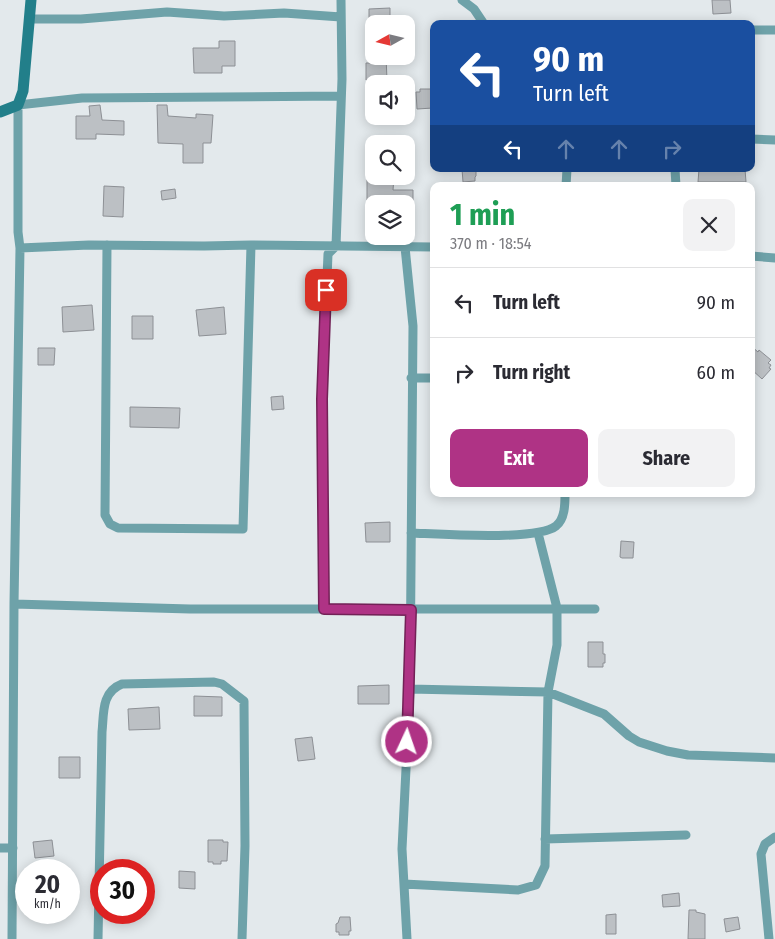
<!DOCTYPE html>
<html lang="en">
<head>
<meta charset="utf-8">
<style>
	:root { --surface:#fff; --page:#f2f2f3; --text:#2b2b33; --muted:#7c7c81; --line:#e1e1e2; --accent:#af3385 }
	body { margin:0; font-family:"Fira Sans Condensed",sans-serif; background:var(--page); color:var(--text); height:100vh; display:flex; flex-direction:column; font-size:19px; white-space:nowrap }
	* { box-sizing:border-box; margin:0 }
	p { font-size:16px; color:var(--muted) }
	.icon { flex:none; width:28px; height:28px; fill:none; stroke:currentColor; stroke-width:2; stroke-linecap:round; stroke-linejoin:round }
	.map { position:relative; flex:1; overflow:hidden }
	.sheet { position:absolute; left:430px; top:182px; width:325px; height:315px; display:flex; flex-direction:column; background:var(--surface); border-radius:10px; box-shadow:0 2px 12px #0003 }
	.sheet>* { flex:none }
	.banner { position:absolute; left:430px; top:20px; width:325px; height:152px; border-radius:10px; box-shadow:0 2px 12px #0003; background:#1a4fa0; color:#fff; overflow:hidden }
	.needle { width:32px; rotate:262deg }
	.buttons { position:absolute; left:365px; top:15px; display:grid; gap:10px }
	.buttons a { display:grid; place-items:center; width:50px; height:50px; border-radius:10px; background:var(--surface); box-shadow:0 2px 12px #0003; font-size:25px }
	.speed { position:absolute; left:15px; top:859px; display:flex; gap:10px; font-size:25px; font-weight:700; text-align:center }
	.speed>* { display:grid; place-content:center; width:65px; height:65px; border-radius:50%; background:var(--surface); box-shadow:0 2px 12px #0003; line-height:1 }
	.speed small { font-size:12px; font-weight:400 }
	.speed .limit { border:8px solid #d22; background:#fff; color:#111 }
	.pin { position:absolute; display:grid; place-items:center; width:42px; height:42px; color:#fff; margin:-21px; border-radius:10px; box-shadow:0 2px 8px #0006 }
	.me { position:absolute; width:55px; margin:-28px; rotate:3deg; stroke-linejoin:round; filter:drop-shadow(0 0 4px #0008) }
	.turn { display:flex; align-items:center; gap:18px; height:105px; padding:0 20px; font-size:22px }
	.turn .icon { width:65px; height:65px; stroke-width:2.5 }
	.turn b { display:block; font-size:35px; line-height:42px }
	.lanes { display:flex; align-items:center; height:48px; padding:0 20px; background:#0003; justify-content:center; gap:25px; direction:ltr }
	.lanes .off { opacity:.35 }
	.round { display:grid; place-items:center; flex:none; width:52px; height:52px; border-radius:10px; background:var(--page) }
	.summary { display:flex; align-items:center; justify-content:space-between; height:85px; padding:0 20px }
	h1 { font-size:30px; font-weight:700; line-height:38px; color:#1e9e55 }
	.button { display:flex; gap:10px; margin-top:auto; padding:10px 20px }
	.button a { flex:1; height:58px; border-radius:10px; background:var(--accent); color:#fff; font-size:20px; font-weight:700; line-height:58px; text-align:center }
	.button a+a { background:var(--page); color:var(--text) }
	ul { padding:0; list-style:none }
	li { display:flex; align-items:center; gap:15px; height:70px; padding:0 20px; border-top:1px solid var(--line) }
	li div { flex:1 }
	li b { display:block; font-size:19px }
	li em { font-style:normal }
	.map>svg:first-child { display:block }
	.building { fill:#bcc0c4; stroke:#8d9095 }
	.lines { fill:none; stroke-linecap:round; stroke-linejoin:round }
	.street { stroke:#6ea2a9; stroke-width:9 }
	.secondary { stroke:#227f8a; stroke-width:11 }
	.route-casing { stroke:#722156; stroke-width:12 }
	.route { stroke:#af3385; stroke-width:9 }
</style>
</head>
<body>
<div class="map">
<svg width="775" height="939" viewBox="0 0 775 939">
	<rect width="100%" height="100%" fill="#e3e9ec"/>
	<path class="building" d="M712,0H730L731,13L713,14Z
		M390,8V24H369V9Z
		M219,41H235V66H222V73H194L193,48H219Z
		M378,56H386L387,80H366V63H378Z
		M420,89H433V108L417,109L416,92H420Z
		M100,105L102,120L124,121V135L96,134V139H76V116H90L89,106Z
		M157,105H167L168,116L196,118V114L213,115L211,143H203V163H183V144L158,143Z
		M462,169H476V176L475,177V181L463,182Z
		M699,169H745L746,182H698Z
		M367,177H394L393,190H413V204L403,203V201L367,200Z
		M104,186L124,187L123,217L103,216Z
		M175,189L176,198L162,200L161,191Z
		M92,305L94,330L63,332L62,307Z
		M224,307L226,334L199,336L196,310Z
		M132,316H153V339H132Z
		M751,346L758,352L759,350L771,360L768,363L771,365L769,368L771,369L762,379L751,369Z
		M38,348H55L54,365H38Z
		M283,396L284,409L272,410L271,397Z
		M130,407L180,408L179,428L130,427Z
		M390,522V542H366L365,523Z
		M621,541L634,542L633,558H622L620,557Z
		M588,642H603V654H605V663H603V667H588Z
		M389,685V704H358V686Z
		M194,696L222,697V716H194Z
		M159,707L160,729L129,730L128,709Z
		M312,737L315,759L298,761L295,739Z
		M59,757H80V778H59Z
		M52,840L54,856L35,858L33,842Z
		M208,840H223V842H228L227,861H221V864H213V862H208Z
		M179,871L195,872V889L179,888Z
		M679,893L680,906L663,907L662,895Z
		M689,910H696V912L705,914V939H688Z
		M616,914V934H606V915Z
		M340,917H350L351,931H349V935H339V932H336V924L338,923Z
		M738,917L740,929L726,932L724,919Z"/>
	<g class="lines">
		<path class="street" d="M462,0L474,9L484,24
			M30,19H81L167,12L224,16L284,13L341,17
			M751,30H775
			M751,139L775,140
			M675,169L676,186
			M566,186L567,169
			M107,245L105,515L110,524L118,528L243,529L251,245
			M405,247L413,326L410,689
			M20,248L89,245L204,246L251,245L434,247
			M751,256L775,258
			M411,378H434
			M411,533C439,534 538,541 556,526C565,519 565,504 565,494
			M14,604L190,609H595
			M324,609L322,399L328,254L336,246L342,79L341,0
			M545,839L686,835
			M0,848H13
			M404,884L518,890L536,885L545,866L548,692L557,645V608L538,533
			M12,939L14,604L20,248L18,232V105L82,98L341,96
			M98,939L102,732C104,714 101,692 122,684L214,682L222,684L244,701L245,846L242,939
			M407,939L402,849L410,689L548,692L604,714L629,736L639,742L667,751L688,755L775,758
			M769,939L761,854L765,844L775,837"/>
		<path class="secondary" d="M0,112L18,105L23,91L31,0"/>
	</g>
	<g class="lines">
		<defs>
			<path id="route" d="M326,290L322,399L324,609L411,610L407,742"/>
		</defs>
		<use href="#route" class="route-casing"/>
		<use href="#route" class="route"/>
	</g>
</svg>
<div class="buttons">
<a><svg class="needle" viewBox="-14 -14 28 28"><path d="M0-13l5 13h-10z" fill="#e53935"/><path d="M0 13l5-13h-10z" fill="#7c7c81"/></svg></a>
<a><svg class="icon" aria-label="sound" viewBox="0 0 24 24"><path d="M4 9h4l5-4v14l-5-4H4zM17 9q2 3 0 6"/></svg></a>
<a><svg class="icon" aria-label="search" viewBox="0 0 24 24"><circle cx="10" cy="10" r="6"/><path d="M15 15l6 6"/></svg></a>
<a><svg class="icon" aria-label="layers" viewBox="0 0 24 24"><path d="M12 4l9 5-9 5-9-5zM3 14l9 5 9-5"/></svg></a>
</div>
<div class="speed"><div>20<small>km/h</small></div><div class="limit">30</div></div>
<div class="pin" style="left:326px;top:290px;background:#d93025"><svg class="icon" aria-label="arrive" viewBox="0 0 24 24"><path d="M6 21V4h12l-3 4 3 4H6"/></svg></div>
<svg class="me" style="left:407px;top:742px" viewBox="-20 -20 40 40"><circle r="17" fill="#af3385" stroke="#fff" stroke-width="3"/><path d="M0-11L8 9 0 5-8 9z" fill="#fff"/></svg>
<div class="banner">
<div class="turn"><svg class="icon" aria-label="left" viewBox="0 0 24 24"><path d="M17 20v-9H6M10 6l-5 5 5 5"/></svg><div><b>90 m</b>Turn left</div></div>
<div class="lanes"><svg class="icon" aria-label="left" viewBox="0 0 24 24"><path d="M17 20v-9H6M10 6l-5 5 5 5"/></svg><svg class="icon off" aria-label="ahead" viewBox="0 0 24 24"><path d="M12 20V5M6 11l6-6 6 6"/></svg><svg class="icon off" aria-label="ahead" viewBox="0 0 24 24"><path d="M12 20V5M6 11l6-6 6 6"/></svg><svg class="icon off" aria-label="right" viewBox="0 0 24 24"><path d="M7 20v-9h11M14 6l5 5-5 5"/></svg></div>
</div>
<section class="sheet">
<div class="summary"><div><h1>1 min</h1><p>370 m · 18:54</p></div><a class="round"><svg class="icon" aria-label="close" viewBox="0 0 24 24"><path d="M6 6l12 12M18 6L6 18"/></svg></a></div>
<ul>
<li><svg class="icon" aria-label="left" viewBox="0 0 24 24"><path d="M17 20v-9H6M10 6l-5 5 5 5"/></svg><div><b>Turn left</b></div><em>90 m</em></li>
<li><svg class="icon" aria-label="right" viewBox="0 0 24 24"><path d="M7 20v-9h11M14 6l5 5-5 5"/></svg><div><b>Turn right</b></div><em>60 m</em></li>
</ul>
<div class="button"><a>Exit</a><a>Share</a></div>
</section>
</div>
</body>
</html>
